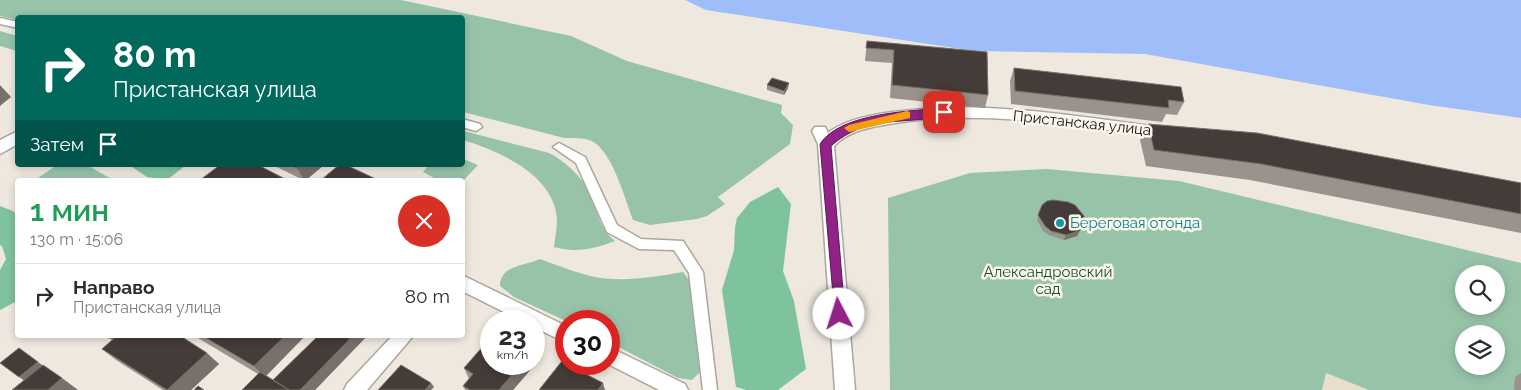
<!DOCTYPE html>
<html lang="ru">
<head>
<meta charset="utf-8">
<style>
	:root { --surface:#fff; --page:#f2f2f3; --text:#2b2b33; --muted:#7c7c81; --line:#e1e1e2 }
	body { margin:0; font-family:Raleway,sans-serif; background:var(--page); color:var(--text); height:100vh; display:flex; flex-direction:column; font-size:19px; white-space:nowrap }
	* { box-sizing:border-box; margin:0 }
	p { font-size:16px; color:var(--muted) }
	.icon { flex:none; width:28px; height:28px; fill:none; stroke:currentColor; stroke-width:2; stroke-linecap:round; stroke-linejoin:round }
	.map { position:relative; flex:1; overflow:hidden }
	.drawer { position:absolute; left:15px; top:178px; width:450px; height:160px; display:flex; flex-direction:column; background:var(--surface); border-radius:5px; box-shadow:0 2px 8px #0003 }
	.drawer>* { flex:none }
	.hud { position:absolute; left:15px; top:15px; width:450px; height:152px; border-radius:5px; box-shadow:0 2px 8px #0003; background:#00695c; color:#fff; overflow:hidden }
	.buttons { position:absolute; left:1455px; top:265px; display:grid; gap:10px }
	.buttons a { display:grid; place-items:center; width:50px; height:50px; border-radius:50%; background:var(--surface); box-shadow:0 2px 8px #0003; font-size:25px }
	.speed { position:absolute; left:480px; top:310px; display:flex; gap:10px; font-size:25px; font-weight:700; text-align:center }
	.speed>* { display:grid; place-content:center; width:65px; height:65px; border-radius:50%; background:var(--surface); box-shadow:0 2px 8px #0003; line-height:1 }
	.speed small { font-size:12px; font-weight:400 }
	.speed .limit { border:8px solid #d22; background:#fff; color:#111 }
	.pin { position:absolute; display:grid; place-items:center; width:42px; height:42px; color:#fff; margin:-21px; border-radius:10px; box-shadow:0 2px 8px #0006 }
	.me { position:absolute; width:55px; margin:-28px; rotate:355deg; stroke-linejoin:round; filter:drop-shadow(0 0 4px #0008) }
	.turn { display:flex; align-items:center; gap:18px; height:105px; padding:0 15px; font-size:22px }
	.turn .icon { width:65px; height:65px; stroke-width:2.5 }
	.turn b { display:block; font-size:35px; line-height:42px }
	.then { display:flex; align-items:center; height:48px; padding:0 15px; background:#0003; gap:10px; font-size:19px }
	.round { display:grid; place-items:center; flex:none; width:52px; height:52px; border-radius:26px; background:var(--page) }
	.head { display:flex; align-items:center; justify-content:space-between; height:85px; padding:0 15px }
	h1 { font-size:30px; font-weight:600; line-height:38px; color:#1e9e55 }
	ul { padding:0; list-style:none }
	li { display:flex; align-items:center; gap:15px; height:65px; padding:0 15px; border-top:1px solid var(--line) }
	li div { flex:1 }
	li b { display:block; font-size:19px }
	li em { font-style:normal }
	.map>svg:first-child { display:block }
	.built { fill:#e7dece }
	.green { fill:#97c3a9; fill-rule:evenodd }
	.forest { fill:#7ec39c }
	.water { fill:#9fbef9 }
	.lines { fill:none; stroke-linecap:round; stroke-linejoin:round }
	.pedestrian-casing { stroke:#aba69e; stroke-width:3 }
	.minor-casing { stroke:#aba69e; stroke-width:3 }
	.pedestrian { fill:#fff; fill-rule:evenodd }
	.minor { fill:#fff; fill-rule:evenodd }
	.wall { fill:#9a928c }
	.shaded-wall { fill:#78706b }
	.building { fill:#453c39; stroke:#78706b }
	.route { fill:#902385; stroke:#5e1756 }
	.slow { fill:#f59e0b }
	.culture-dot { fill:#0f9aa8; stroke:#fbf6ec; stroke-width:2 }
	.labels { text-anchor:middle; stroke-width:5; stroke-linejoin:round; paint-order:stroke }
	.street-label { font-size:15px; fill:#14120f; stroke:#fbf6ec }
	.culture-label { font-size:15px; fill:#0d838f; stroke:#fbf6ec; text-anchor:start }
	.park-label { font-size:15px; fill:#194e34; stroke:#fbf6ec }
</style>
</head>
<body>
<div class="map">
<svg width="1521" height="390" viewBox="0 0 1521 390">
	<rect width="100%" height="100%" fill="#eee8df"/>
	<path class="built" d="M1326,373L1369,390H1322Z"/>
	<path class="green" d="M0,0H401L571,36L627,61L782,105L781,113L793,125L790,144L718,197L725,204L707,216L697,219L650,225L633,220C625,199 613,155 595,143C587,137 573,138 564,138L463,112L462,18H18L17,20L0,16Z
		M0,31L17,36V51L0,46Z
		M464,131L549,153C565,161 582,177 590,193C600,213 596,225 615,241C593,249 577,253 554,247C555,238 557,228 557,220C555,175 499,151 463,140Z
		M463,159L478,165L463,181L438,180L423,172L429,165H462Z
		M57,165H87L113,180H35Z
		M1047,169L1179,181L1521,263V390H1369L1326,373L1322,390H890L888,198L970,173ZM1464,274H1496V306H1464ZM1464,334H1496V366H1464Z
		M540,259C563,267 589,279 614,279C637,280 660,276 683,272L692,284L702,370L692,380L678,378L609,342V321H566L514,297L500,286C500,265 525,266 540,259Z"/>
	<path class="forest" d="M129,165H186L167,180L147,177Z
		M778,187L791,204L783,271L794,301L806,369L778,390H746L736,387L722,290L734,250L735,227L737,218L750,202Z
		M0,206L13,211L18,217L17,301L0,310V270L6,259L2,246L0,245Z"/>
	<path class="water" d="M685,0H1521V118L1429,105L1145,54L974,51L706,10Z"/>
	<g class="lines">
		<defs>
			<path id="pedestrian" d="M0,18L18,22V28L0,24Z
				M462,119L480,124L482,127L476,131L462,127Z
				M559,143L585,157L617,225L641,239L683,241L703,272L717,390H703L689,273L674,250L639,249L607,232L576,163L553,147Z"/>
			<path id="minor" d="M948,107C1021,107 1093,118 1165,128L1170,129L1173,133L1170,137L1165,138C1074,126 981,108 889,124C868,128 850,130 834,146L855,390H835L818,144L812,131L815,127H825L828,133C856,111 914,110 948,107Z
				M18,131V144L0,154V140Z
				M462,275L566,326V343L534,327V321H522L462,291Z
				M393,335H414L367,390H344L347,384Z
				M609,347L685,384L688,390H659L608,364Z"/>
		</defs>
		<use href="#pedestrian" class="pedestrian-casing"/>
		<use href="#minor" class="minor-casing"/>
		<use href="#pedestrian" class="pedestrian"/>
		<use href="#minor" class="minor"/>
	</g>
	<path class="wall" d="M867,41L987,52L988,95L985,108L890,98L892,63L865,61Z
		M1014,68L1184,102L1177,115L1166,114L1162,122L1011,104L1010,81Z
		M767,85L788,88L784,95L767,90Z
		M1148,124L1521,183V233L1250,180L1146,166L1140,140Z
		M273,165H324L306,180H303Z
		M1042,205L1077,236L1064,240L1049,235L1043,231L1037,220Z
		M103,335H184L182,337L219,364L191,390H163L116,360L102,349L112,340Z
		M193,335H304L305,336L266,376L273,380L319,335H368L315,390H242L258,374Z
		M534,351L538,361L513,390H465L463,386L469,379L464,368L534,364Z
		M1521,373V390H1514L1515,377Z"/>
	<path class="shaded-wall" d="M789,83L788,88L784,95V91Z
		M0,85L11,97L0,106Z
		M300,165H324L306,180H304L297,168Z
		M1085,222L1077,236L1064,240L1066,235Z
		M462,225L465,231L462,234Z
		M108,335H129L118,344Z
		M286,335H304L305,336L265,377L254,366Z
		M347,335H368L315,390H300L350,339Z
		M534,351L538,361L513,390H499L521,364H534Z
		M207,353L219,364L191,390H167Z
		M38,362L49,370L31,385L19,377Z
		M62,378L78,390H48Z
		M431,383L434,387L431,390H425Z
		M603,383L605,390H598Z"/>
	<path class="building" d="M867,41L987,52L988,95L892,85L894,50L866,48Z
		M1014,68L1181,87L1184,102L1168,100L1169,108L1015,91Z
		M772,78L789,83L784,91L767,85Z
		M1148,124L1257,133L1521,183V214L1261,164L1154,150Z
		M220,165H258L287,180H200Z
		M291,165H300L297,168Z
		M339,165H346L378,180H321Z
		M1053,200L1068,202L1075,205L1084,216L1085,222L1079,231L1066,235L1051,231L1045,226L1038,215L1042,205L1047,201Z
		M118,335H179L207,353L167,390L102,349Z
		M201,335H286L254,366Z
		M319,335H343L350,339L300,390H289L273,380Z
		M491,337V364H521L499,390H470L463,386L473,374L464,368Z
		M19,348L38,362L19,377L0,363Z
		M562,361L566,364L603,383L598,390H539Z
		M43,365L62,378L48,390H12Z
		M401,365L431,383L425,390H378Z
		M260,372L289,390H242Z
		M198,386L204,390H194Z"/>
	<path class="route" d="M944,108L947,110V115C906,126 868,113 831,146L845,314L839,320L835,318L820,144C840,113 910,111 944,108Z"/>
	<path class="slow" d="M907,111L910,112V118L849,132L844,128L849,125Z"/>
	<circle class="culture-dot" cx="1060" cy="223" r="5"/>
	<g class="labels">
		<g class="street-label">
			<text transform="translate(1082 123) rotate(6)" y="5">Пристанская улица</text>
		</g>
		<g class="culture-label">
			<text x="1070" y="228">Береговая отонда</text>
		</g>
		<g class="park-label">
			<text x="1048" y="277">Александровский<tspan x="1048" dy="17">сад</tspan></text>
		</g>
	</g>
</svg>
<div class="buttons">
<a><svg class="icon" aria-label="search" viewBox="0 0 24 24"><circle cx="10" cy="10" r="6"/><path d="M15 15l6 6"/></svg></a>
<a><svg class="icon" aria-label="layers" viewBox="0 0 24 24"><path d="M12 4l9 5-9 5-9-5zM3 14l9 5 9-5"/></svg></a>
</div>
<div class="speed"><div>23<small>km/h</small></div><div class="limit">30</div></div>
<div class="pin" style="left:944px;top:112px;background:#d93025"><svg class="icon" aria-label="arrive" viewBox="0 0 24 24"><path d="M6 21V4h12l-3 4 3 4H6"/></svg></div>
<svg class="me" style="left:839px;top:314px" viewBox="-20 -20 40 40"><circle r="19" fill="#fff"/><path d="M0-13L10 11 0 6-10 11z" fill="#902385"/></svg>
<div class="hud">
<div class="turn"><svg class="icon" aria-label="right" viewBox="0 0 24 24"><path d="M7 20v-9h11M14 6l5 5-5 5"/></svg><div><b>80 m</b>Пристанская улица</div></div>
<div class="then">Затем<svg class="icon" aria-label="arrive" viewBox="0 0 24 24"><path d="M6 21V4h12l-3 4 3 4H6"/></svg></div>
</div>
<section class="drawer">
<div class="head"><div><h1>1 мин</h1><p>130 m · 15:06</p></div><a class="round" style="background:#d93025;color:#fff"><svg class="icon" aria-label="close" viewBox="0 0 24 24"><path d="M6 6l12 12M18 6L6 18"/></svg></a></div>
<ul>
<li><svg class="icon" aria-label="right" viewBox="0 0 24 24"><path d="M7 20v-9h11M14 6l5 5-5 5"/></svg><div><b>Направо</b><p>Пристанская улица</p></div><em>80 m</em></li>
</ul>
</section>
</div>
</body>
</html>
